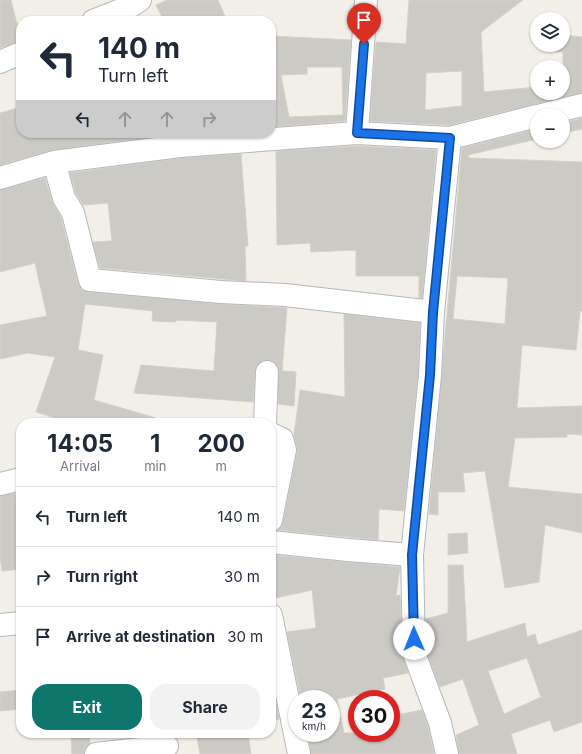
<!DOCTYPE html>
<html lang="en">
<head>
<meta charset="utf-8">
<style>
	:root { --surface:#fff; --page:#f2f2f3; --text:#1f2937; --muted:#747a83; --line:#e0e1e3; --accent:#0f766e }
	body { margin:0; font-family:Inter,sans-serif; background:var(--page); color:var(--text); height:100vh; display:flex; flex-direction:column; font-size:15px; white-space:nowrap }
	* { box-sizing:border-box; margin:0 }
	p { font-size:13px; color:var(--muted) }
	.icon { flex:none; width:22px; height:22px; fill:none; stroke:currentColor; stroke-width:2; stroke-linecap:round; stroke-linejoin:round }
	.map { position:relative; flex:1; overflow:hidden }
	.drawer { position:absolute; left:16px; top:418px; width:260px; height:320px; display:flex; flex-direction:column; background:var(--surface); border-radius:16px; box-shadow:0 1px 3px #0004 }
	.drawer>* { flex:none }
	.hud { position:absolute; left:16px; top:16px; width:260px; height:122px; border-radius:16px; box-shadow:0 1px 3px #0004; background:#fff; color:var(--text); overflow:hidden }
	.buttons { position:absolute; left:530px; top:12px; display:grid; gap:8px }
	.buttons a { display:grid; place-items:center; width:40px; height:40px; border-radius:50%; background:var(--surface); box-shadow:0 1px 3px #0004; font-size:20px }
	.speed { position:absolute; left:288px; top:690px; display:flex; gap:8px; font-size:20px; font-weight:700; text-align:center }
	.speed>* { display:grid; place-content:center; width:52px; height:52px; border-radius:50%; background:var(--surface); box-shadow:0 1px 3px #0004; line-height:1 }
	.speed small { font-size:10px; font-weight:400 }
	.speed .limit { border:6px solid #d22; background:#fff; color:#111 }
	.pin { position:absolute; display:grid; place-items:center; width:34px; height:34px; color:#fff; margin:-41px -17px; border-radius:50% 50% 50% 0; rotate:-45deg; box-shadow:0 0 4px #0007 }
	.pin .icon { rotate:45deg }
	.me { position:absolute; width:44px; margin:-22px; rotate:359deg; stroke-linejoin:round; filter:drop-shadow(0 0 3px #0008) }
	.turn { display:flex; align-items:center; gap:14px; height:84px; padding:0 16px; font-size:18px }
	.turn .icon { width:52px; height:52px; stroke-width:2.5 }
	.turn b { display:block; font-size:28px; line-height:34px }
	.lanes { display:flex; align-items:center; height:38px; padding:0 16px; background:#0003; justify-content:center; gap:20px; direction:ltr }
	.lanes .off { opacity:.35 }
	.eta { display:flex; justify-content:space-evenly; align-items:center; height:68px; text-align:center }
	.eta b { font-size:24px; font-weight:700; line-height:28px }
	.primary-button { display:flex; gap:8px; margin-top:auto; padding:8px 16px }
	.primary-button a { flex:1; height:46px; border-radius:16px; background:var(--accent); color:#fff; font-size:16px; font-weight:700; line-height:46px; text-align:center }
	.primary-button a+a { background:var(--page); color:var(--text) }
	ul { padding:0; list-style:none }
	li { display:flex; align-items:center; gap:12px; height:60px; padding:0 16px; border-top:1px solid var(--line) }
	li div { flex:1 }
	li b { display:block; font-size:15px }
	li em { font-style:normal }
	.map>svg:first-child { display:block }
	.building { fill:#cccac5; stroke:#d6d1c6; fill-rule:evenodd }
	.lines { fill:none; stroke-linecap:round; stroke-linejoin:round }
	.minor-casing { stroke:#b5b8bc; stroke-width:24 }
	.minor { stroke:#fff; stroke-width:22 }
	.route-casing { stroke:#114b97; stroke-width:10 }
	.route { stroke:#1a73e8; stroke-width:7 }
</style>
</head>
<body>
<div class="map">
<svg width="582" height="754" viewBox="0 0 582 754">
	<rect width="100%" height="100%" fill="#f1efe8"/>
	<path class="building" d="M0,0H11L17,24L21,23V41L0,48Z
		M167,0H218L227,21H164L156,5Z
		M409,0H523L481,32L484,92L537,87V93H563V52L546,51L547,45H563V35L582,37V93L449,125L370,121L376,42L406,44ZM462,71V106L425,110L426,73Z
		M271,36L351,40L345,121L271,127ZM307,67H342L343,115L289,117L281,75L307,74Z
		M21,107V133H186L52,150L0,165V113Z
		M582,118V129L563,133V123Z
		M537,129V139L468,155L469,158L582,162V311H580L576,350L522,345L517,408L582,406V435L567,434V437L515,438L508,487L582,494V533L545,525L539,582L505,588L485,471L463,473L465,492H438V515L429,514L462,148ZM457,276L508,278L505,324L453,319Z
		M357,146L436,150L422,298H419V276H356V250L311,252L310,243L277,245L276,151Z
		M241,154L248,246H245L246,281L100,268L93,242L112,241L108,203L83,205L76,193L70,173L181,158Z
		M45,178L52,202L61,218L78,283L82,290L89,292L220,304L287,308L282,371L296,372L294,406L278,404V367L274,362L268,360L261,361L256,366L253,402L134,393L141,365L214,371L217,322L176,320V322L152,321L153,311L85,304L78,350L103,355L94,400L156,418L155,423H71L36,412L55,357L28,353L0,359V325L47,316L35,263L0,272V190Z
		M344,314L420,323L418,374L404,511L379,509L378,540L278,530L283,522L297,452L294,435L300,390L345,397Z
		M15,493L21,545V569L2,571L0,556V496Z
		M467,533L468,553L448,555V534Z
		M271,555L400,567L396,596L400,595L402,653L408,673L383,678L385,689L337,699L344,733H391V716L422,710L428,727L434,754H311L308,733H331V699H301L287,632L316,628L312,590L271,599Z
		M448,565H463L467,642L525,623L527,637L535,634L538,645L582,630V722L554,732L550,720L511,734L517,754H459L456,735L479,725L463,679L440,687L426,651V619L448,613ZM527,658L541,697L504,714L488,671Z
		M271,678L279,719L271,721Z
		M21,690V709L0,711V692Z
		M71,733H89L90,743L85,749L84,754H72Z
		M206,733H248L251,754H200L197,737L206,736Z"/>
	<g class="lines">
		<defs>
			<path id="minor" d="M93,21L131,6L140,0
				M0,62L21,53
				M542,115L582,105
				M357,133L366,0
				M54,162L64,198L73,213L90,280L221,292L285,295L433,312
				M0,178L54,162L180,146L357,133L450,138L537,116
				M265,423L267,372
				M271,434L282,439L285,450L271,520
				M0,484L21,479
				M271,542L348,550L412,555
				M271,615L299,754
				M0,625L21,623
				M96,754L167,746
				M447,754L440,723L414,653L412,555L430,375L433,312L450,138"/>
		</defs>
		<use href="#minor" class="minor-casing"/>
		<use href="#minor" class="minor"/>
	</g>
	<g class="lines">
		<defs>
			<path id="route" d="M364,44L357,133L450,138L433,312L430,375L412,555L414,639"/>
		</defs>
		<use href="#route" class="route-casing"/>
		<use href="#route" class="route"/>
	</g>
</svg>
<div class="buttons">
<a><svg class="icon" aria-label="layers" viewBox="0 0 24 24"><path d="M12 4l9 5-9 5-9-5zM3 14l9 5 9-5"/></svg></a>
<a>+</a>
<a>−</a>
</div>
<div class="speed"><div>23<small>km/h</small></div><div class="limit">30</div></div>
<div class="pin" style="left:364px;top:44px;background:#d93025"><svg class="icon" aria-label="arrive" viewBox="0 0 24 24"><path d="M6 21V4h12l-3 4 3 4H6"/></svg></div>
<svg class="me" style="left:414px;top:639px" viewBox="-20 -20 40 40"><circle r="19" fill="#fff"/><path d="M0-13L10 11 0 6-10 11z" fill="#1a73e8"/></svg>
<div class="hud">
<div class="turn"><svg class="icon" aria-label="left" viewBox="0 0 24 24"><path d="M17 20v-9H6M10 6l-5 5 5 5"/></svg><div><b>140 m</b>Turn left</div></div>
<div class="lanes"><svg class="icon" aria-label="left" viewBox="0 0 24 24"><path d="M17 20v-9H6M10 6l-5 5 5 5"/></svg><svg class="icon off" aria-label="ahead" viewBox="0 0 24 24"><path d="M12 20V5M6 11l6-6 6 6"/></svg><svg class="icon off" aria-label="ahead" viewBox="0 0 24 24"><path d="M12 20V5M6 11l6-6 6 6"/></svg><svg class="icon off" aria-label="right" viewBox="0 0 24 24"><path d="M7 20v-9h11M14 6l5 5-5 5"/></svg></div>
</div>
<section class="drawer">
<div class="eta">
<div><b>14:05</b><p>Arrival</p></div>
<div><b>1</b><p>min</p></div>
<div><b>200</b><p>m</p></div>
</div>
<ul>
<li><svg class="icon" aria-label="left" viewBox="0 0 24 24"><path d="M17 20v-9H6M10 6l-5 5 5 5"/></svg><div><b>Turn left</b></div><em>140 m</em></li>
<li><svg class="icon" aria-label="right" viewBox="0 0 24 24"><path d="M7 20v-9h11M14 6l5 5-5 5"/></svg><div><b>Turn right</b></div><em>30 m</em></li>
<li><svg class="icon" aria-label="arrive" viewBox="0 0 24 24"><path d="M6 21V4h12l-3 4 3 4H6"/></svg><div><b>Arrive at destination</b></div><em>30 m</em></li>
</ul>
<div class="primary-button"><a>Exit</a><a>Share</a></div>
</section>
</div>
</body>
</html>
